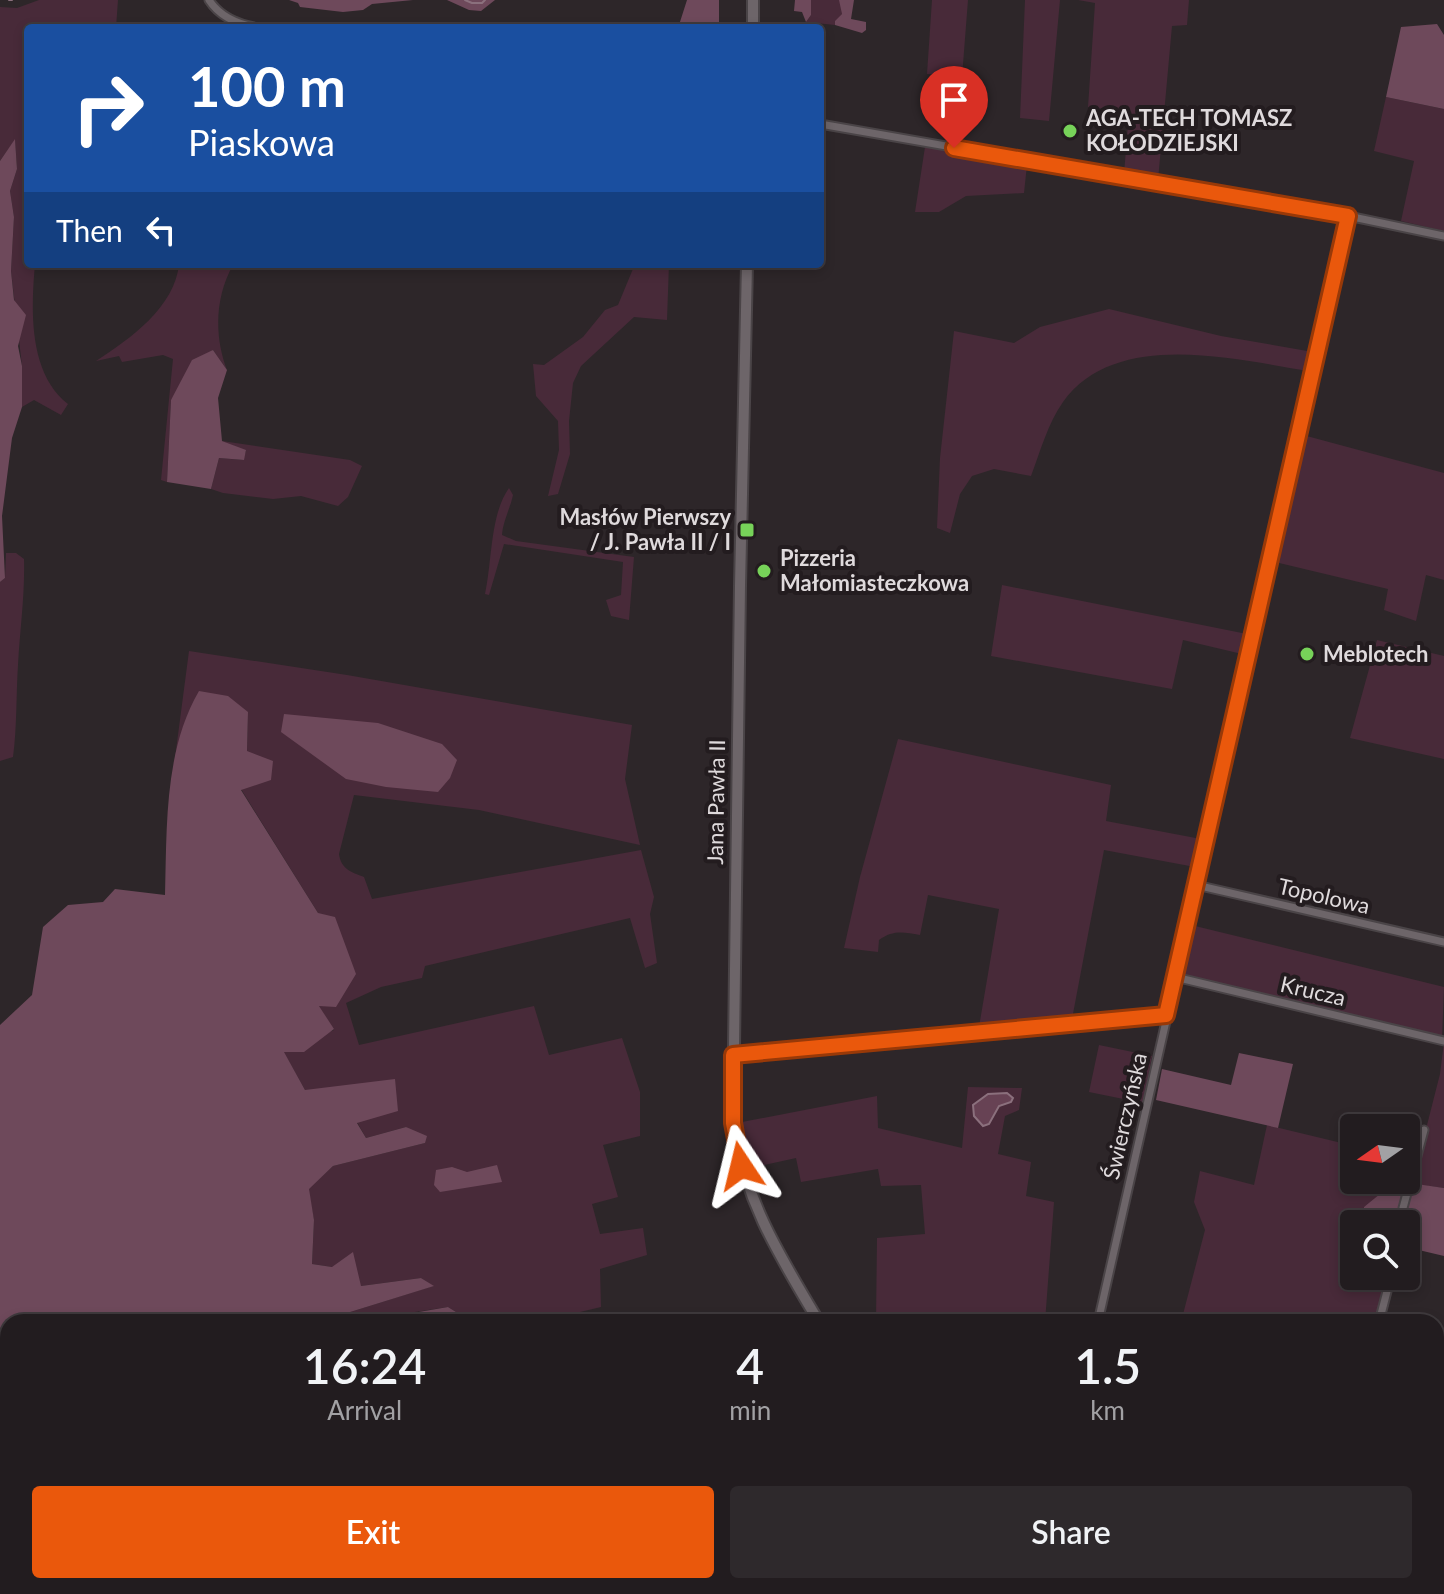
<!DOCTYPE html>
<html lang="en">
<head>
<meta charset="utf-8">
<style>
	:root { --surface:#221c1f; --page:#2e292c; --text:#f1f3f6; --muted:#a2a1a4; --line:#3f3a3d; --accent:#ea580c }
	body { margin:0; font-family:Lato,sans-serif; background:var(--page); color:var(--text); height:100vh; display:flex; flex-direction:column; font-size:30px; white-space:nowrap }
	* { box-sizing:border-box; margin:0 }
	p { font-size:26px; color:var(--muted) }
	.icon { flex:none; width:44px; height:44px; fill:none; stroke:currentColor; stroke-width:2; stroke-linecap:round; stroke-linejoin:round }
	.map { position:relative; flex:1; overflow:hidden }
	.sheet { position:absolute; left:0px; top:1314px; width:1444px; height:280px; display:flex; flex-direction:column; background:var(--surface); border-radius:24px 24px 0 0; box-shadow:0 4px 12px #0003,0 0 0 2px var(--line) }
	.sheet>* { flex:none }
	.banner { position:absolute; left:24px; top:24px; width:800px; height:244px; border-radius:8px; box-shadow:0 4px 12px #0003,0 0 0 2px var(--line); background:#1a4fa0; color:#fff; overflow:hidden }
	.needle { width:52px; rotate:256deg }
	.buttons { position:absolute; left:1340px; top:1114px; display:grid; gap:16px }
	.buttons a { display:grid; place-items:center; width:80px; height:80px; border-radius:8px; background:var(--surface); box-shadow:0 4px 12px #0003,0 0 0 2px var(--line); font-size:40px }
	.pin { position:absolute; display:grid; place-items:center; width:68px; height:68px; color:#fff; margin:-82px -34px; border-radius:50% 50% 50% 0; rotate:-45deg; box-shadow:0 0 8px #0007 }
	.pin .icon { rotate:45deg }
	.me { position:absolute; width:88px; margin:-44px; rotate:350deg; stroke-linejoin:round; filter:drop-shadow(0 0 6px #0008) }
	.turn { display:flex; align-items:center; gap:28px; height:168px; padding:0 32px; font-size:36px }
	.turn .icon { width:104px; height:104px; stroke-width:2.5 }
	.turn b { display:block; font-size:56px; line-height:68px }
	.then { display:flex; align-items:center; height:76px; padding:0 32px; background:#0003; gap:16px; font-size:30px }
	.eta { display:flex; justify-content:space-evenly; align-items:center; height:136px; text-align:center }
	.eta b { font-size:48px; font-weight:600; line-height:56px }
	.primary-button { display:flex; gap:16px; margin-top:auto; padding:16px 32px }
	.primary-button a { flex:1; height:92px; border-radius:8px; background:var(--accent); color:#fff; font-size:32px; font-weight:600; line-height:92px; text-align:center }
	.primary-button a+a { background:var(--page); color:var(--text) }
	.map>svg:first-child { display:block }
	.green { fill:#482a39 }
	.forest { fill:#6e495b }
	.water { fill:#674254; stroke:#8b707d; stroke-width:2 }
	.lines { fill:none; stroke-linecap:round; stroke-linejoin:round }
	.stream { stroke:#8b707d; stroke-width:2 }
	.street-casing { stroke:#4a4447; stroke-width:11 }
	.secondary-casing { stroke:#4a4447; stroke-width:14 }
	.street { stroke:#6d6569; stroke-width:7 }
	.secondary { stroke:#6d6569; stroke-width:10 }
	.route-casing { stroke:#983908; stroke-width:20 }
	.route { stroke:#ea580c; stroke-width:14 }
	.poi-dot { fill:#77d259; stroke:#231c1f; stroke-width:3 }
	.labels { text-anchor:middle; stroke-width:8; stroke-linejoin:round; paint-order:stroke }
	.poi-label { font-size:22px; font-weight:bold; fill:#dfdadc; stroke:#231c1f; text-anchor:start }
	.street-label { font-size:22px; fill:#dfdadc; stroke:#231c1f }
</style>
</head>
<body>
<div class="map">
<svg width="1444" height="1594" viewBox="0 0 1444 1594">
	<rect width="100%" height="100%" fill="#2d2629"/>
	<path class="green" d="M39,0H118L116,28H28V264H35C31,309 28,373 68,404L61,415L34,400L22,407V366L11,271L14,217L10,191L17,169L15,140L0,161V7L17,8Z
		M811,0H841L842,14L835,25L806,22L811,15Z
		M932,0H968L962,77L927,74Z
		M1025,0H1060L1049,121L1020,118Z
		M1078,0H1189L1187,25L1172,26L1158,180L1124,174L1129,112L1088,107L1095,3Z
		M1386,97L1444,109V231L1401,221L1414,161L1374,151Z
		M925,147L1027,165L1024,193L966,196L939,212H915Z
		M179,264H264L233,265C215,297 214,336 227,370L213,350L171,400L167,482L161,480L173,359L163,355L122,362L119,356L96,361C130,339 175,307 179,264Z
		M635,264H669L667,320L634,317L581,366L573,383L569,421L570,454L558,494L548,496L559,450L558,421L536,396L533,364L544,365L583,337L605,310L618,305Z
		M1109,309L1221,336L1313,352L1308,371C1233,359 1116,329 1063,402C1048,423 1040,452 1031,476L994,469L972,476L960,494L950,533L937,528L940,458L954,331L1014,343L1040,327Z
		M1303,435L1444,473V580L1426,575L1416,621L1384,610L1388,589L1275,562Z
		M222,441L350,460L362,466L348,497L338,506L301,496L273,499L223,493L211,489L219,458L243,460L246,451Z
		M509,488L513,495C510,509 503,521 502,535L516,541L634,557L629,620L611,616L606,600L621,595L623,562L504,544L489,595L485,594C492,563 490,514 509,488Z
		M6,553H16L24,559C25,595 20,629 18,665C16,696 17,727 13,757L0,761V582L5,578Z
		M1002,585L1247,634L1242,654L1183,640L1172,689L991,656Z
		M1377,640L1444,656V759L1350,738Z
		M189,651L347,675L632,725L625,779L640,845L479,810L354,795L339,854C341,869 351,872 364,877L372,899L641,850L654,897L650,914L657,963L645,968L630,918L425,966L422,978L381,987L346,1003L359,1045L534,1006L549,1055L622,1038L640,1092V1136L603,1145L618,1197L592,1204L600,1234L643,1228L647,1255L600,1269L601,1307L538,1322H465L464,1317L448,1307L349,1322L347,1313L433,1286L421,1278L361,1286L332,1267L312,1264L314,1220L308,1189L333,1166L425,1143L406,1127L366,1138L357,1122L305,1090L283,1051L334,1030L318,1005V913L241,789L247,751L248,712L173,773Z
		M898,739L1111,785L1106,821L1201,839L1195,867L1104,850L1072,1019L979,1027L999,909L928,895L920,935C903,932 893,930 879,940L878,952L844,948L860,877Z
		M1191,925L1444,987L1442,1040L1180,974Z
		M1444,1042V1188L1412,1184L1440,1074Z
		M1099,1045L1152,1056L1143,1103L1089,1092Z
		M968,1087L1022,1088L1019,1110L1005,1116L998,1154L1031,1162L1026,1196L1054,1202L1045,1322H876L877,1238L925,1234L921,1185L881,1186L878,1169L801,1182L796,1158L751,1168L742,1122L877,1096L878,1128L962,1148Z
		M1267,1125L1354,1146V1180H1406V1159L1416,1161L1408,1183L1364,1207L1363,1224H1354V1276H1377L1387,1283L1377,1322H1181L1205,1230L1194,1202L1200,1171L1254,1185Z
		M1444,1475V1559L1436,1560V1479Z
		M1444,1564V1594H1302L1340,1586H1436V1566Z
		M301,1586H374L337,1594H303Z
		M600,1586H639L622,1590L623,1594H561Z
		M1043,1586H1311L1273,1594H1041Z"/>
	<path class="forest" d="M289,0H413L372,4L363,10L343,12L300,7L298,3Z
		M447,0H495L481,11L469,10Z
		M687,0H719V28H688L679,25Z
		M795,0H811V15L806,22L802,12L794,11Z
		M839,0H854L851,19L866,22V30L862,33L835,25V21L842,14Z
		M1437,24L1444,35V109L1386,97L1401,27Z
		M15,139L17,169L10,191L14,217L11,271L14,300L26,315L18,346L22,366V407L12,438L2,516L5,578L0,582V161Z
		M213,350L227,370L218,398L222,441L246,450L244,460L219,458L211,489L167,482L171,400L192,360Z
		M199,691L228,696L248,712L247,751L273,761L271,780L241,790L318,913L335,917L356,974L336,1007L319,1006L334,1029L304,1052H284L305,1090L395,1079L398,1111L357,1123L366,1138L406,1127L427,1136L425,1143L333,1166L309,1189L314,1220L312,1264L332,1267L353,1252L361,1286L421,1278L434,1286L347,1313L349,1322H8V1586H207L205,1594H0V1025L32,995L43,927L68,905L103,902L115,889L165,895C167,827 164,751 199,691Z
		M284,714L378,723L442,744L457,760L450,778L438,792L386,787L346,779L281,732Z
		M1239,1053L1293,1064L1278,1128L1156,1100L1162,1069L1231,1085Z
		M497,1165L502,1182L440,1192L434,1185L436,1170L452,1167L467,1172Z
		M1396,1181L1444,1188V1256L1406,1247V1224H1363L1364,1207Z
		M448,1307L464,1317L465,1322H360Z
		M1444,1355V1475L1436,1479V1356Z"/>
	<path class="water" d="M1007,1093L1013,1098L1011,1102L999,1106L989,1124L983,1126L974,1116L973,1105L988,1094Z"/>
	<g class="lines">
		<path class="stream" d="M9,0H12
			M465,0L472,3H482L485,0"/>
		<defs>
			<path id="street" d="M209,0C220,17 239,25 260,28
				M820,124L1348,216L1444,236
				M1196,885L1444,942
				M1175,977L1444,1041
				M733,1055L1166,1015
				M1402,1224L1403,1208L1424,1130
				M1098,1322L1348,216
				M1379,1322L1391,1276
				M1436,1564L1444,1562
				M1037,1594L1038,1586
				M1293,1594L1331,1586"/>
			<path id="secondary" d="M753,28V0
				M747,264L740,586L733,1123C745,1201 779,1255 819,1322
				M974,1586L979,1594"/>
		</defs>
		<use href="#street" class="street-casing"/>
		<use href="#secondary" class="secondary-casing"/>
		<use href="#street" class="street"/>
		<use href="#secondary" class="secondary"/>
	</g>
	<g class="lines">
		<defs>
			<path id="route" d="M741,1166L733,1123V1055L1166,1015L1348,216L954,148"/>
		</defs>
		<use href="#route" class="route-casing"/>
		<use href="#route" class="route"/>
	</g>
	<g class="poi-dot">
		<circle cx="1070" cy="131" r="8"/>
		<rect x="739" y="522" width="16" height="16" rx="4"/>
		<circle cx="764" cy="571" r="8"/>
		<circle cx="1307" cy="654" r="8"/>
	</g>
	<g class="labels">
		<g class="poi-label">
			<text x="1086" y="126">AGA-TECH TOMASZ<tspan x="1086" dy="25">KOŁODZIEJSKI</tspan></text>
			<text x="731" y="525" text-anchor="end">Masłów Pierwszy<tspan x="731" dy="25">/ J. Pawła II / I</tspan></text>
			<text x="780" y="566">Pizzeria<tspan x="780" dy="25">Małomiasteczkowa</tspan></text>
			<text x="1323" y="662">Meblotech</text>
		</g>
		<g class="street-label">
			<text transform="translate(716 802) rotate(-89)" y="8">Jana Pawła II</text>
			<text transform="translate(1324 896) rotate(13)" y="8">Topolowa</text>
			<text transform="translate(1313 991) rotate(13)" y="8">Krucza</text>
			<text transform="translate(1125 1116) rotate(-77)" y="8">Świerczyńska</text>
		</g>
	</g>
</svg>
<div class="buttons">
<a><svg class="needle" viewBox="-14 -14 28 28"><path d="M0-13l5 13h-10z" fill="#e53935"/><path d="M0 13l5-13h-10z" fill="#a2a1a4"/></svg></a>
<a><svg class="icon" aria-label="search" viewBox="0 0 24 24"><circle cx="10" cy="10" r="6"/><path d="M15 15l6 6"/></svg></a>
</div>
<div class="pin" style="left:954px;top:148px;background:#d93025"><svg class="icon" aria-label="arrive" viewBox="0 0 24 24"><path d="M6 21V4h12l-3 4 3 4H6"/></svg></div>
<svg class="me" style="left:741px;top:1166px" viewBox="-20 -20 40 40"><path d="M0-17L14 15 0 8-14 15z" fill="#ea580c" stroke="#fff" stroke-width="4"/></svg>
<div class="banner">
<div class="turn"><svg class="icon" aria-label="right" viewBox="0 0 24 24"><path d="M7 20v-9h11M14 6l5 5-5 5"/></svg><div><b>100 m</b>Piaskowa</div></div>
<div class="then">Then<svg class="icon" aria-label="left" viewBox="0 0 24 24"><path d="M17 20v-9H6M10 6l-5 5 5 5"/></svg></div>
</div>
<section class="sheet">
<div class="eta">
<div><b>16:24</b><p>Arrival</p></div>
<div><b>4</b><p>min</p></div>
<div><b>1.5</b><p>km</p></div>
</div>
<div class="primary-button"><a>Exit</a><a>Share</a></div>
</section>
</div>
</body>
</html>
